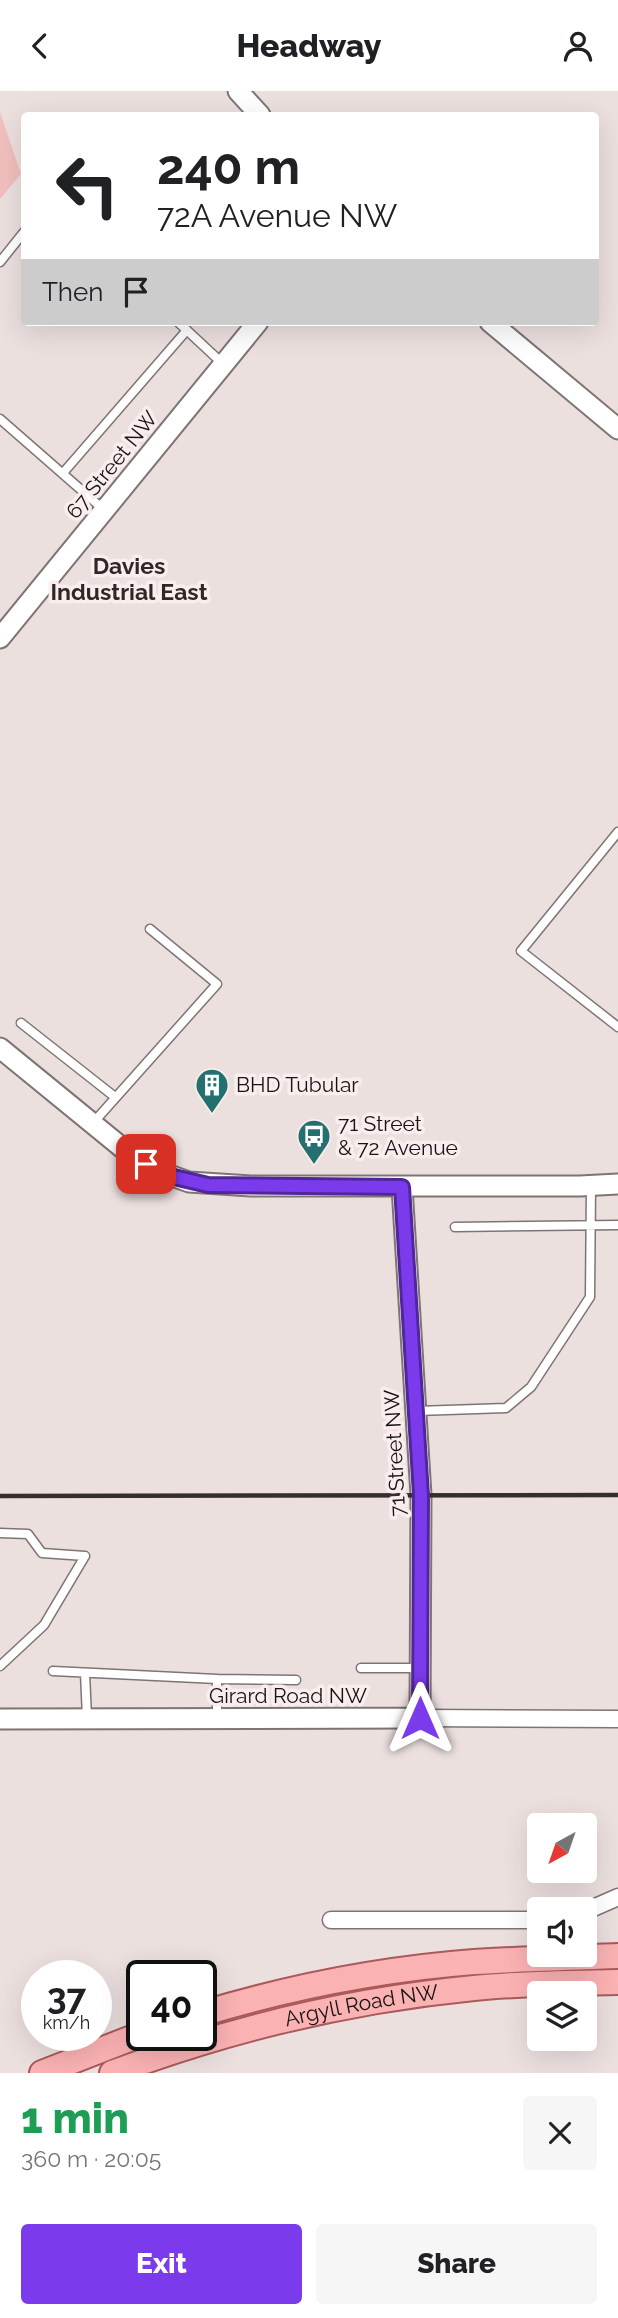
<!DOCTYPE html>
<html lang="en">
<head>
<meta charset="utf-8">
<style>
	:root { --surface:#fff; --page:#f6f6f6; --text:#202124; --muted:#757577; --accent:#7c3aed }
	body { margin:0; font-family:Raleway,sans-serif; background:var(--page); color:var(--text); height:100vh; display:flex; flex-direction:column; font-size:26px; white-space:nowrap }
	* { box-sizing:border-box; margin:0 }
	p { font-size:23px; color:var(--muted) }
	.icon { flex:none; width:38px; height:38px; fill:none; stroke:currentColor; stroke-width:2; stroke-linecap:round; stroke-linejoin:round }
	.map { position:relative; height:1982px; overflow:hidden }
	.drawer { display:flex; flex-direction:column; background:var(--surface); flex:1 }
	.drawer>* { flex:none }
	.banner { position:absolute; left:21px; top:21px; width:578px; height:214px; border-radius:7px; box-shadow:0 7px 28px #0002; background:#fff; color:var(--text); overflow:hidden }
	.needle { width:46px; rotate:220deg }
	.controls { position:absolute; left:527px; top:1722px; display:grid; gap:14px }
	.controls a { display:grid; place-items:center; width:70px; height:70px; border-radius:7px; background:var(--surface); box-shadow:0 7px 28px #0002; font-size:35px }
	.speed { position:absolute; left:21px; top:1869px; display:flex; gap:14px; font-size:35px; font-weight:700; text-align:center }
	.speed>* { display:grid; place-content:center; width:91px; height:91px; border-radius:50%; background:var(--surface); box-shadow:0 7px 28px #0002; line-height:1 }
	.speed small { font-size:18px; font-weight:400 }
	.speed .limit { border:4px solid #111; border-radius:10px; background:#fff; color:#111 }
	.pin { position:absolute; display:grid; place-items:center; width:60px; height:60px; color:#fff; margin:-30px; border-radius:14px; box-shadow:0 4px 10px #0006 }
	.me { position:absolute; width:77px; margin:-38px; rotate:0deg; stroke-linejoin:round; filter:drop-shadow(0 0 5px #0008) }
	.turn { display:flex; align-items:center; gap:24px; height:147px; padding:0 21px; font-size:32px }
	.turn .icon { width:91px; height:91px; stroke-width:2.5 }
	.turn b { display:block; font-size:49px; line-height:60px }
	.then { display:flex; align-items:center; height:66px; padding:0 21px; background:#0003; gap:14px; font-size:26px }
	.round { display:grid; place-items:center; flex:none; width:74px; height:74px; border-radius:7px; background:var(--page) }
	.overview { display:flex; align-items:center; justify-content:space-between; height:119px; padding:0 21px }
	h1 { font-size:42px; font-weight:800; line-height:52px; color:#1e9e55 }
	.action { display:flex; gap:14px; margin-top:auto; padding:14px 21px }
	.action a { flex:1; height:80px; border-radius:7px; background:var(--accent); color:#fff; font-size:28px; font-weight:800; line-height:80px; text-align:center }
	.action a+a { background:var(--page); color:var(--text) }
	header { display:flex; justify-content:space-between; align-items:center; height:91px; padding:0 21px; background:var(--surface); font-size:32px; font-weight:800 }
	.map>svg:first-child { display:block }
	.green { fill:#f1bfbe }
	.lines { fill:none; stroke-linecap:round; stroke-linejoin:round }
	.service-casing { stroke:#7e7474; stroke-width:11 }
	.minor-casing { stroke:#7e7474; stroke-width:19 }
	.tertiary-casing { stroke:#7e7474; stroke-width:23 }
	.primary-casing { stroke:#aa5a5b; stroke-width:28 }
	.service { stroke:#fff; stroke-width:8 }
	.minor { stroke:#fff; stroke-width:16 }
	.tertiary { stroke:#fff; stroke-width:19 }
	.primary { stroke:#fbb2b3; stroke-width:24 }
	.rail { stroke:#342f2e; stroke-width:4.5 }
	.route-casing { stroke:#51269a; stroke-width:18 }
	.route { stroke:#7c3aed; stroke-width:12 }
	.labels { text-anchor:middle; stroke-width:7; stroke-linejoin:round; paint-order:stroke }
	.street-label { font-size:21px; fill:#181414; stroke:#f9eded }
	.poi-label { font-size:21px; fill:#181414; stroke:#f9eded; text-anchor:start }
	.neighbourhood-label { font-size:23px; font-weight:bold; fill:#302727; stroke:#f9eded }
</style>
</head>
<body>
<header><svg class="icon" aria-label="back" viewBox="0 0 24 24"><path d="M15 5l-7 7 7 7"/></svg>Headway<svg class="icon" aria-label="person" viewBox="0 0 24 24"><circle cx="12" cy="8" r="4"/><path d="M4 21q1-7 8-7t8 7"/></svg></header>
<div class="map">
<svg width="618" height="1982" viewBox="0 0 618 1982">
	<rect width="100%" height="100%" fill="#ece0df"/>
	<path class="green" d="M0,21L21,83L0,108Z"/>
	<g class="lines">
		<defs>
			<path id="service" d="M0,171L24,141
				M178,231L222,272
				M0,328L103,418
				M63,382L187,239
				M618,741L521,860L618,936
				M21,932L115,1006
				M93,1032L217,893L150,838
				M455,1136L618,1134
				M417,1320L506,1317L531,1296L590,1206L591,1095
				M0,1442L28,1443L42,1462L85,1465L44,1534L0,1575
				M361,1577H420
				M53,1580L217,1588V1628
				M85,1582L87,1627
				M217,1588L296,1589"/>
			<path id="minor" d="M420,1627L618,1628
				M584,1821L618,1806
				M331,1829H539"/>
			<path id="tertiary" d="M238,0L260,24
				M490,231L618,338
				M0,547L258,231
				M0,957L131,1064L158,1080L189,1091L251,1095H580L618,1093
				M0,1628L420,1627L421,1404L402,1096"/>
			<g id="primary">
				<path d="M201,1923C290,1896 381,1878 474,1871C522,1868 570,1867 618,1865"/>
				<path d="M42,1982L142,1943"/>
				<path id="s1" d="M112,1982C229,1938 350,1909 474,1897C522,1892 570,1892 618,1891"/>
			</g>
		</defs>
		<use href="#service" class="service-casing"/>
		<use href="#minor" class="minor-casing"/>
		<use href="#tertiary" class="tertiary-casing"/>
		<use href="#primary" class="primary-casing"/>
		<use href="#service" class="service"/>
		<use href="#minor" class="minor"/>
		<use href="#tertiary" class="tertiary"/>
		<use href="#primary" class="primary"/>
		<path class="rail" d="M0,1405L618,1404"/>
	</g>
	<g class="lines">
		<defs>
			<path id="route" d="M146,1073L174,1086L208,1094L402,1096L421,1404L420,1627"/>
		</defs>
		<use href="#route" class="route-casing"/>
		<use href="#route" class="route"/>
	</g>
	<defs>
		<symbol id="building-pin" viewBox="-11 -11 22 30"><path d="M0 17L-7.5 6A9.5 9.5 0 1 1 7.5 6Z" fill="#247070" stroke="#f9eded"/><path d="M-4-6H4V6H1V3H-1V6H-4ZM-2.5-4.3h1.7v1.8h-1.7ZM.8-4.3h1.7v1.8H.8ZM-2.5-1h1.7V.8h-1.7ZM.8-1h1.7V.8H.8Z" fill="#fff"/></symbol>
		<symbol id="bus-pin" viewBox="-11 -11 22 30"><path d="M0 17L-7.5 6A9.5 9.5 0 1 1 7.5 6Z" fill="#247070" stroke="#f9eded"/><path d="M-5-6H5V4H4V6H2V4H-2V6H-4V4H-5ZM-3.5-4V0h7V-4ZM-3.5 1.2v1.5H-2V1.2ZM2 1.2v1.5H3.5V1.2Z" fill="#fff"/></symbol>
	</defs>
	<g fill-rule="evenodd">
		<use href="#building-pin" x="193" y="975" width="38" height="52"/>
		<use href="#bus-pin" x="295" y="1026" width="38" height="52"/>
	</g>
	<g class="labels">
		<g class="street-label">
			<text transform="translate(112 374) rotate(-51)" y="7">67 Street NW</text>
			<text transform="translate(395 1362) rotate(-93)" y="7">71 Street NW</text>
			<text x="288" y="1612">Girard Road NW</text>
			<text dy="7" stroke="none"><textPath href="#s1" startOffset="259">Argyll Road NW</textPath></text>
		</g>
		<g class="poi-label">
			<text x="236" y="1001">BHD Tubular</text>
			<text x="338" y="1040">71 Street<tspan x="338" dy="24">&amp; 72 Avenue</tspan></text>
		</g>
		<g class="neighbourhood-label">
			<text x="129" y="483">Davies<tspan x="129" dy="26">Industrial East</tspan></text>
		</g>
	</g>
</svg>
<div class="controls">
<a><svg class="needle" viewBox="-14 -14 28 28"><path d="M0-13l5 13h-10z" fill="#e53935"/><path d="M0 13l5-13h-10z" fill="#757577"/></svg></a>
<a><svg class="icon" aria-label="sound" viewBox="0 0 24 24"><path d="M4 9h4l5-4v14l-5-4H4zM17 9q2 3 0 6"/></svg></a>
<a><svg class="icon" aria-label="layers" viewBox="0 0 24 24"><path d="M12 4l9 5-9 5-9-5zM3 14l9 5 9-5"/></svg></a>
</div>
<div class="speed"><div>37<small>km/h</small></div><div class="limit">40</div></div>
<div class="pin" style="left:146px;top:1073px;background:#d93025"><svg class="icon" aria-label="arrive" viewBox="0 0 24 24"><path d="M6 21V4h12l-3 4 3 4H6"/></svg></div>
<svg class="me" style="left:420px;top:1627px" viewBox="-20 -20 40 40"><path d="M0-17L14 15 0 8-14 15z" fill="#7c3aed" stroke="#fff" stroke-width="4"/></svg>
<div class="banner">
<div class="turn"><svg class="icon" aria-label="left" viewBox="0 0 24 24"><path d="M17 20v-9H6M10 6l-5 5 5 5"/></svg><div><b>240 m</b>72A Avenue NW</div></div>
<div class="then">Then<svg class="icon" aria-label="arrive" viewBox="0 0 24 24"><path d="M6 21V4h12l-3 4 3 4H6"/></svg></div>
</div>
</div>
<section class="drawer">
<div class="overview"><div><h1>1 min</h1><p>360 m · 20:05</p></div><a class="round"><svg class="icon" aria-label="close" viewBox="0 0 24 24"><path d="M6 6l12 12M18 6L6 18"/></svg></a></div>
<div class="action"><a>Exit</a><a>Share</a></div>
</section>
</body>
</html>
